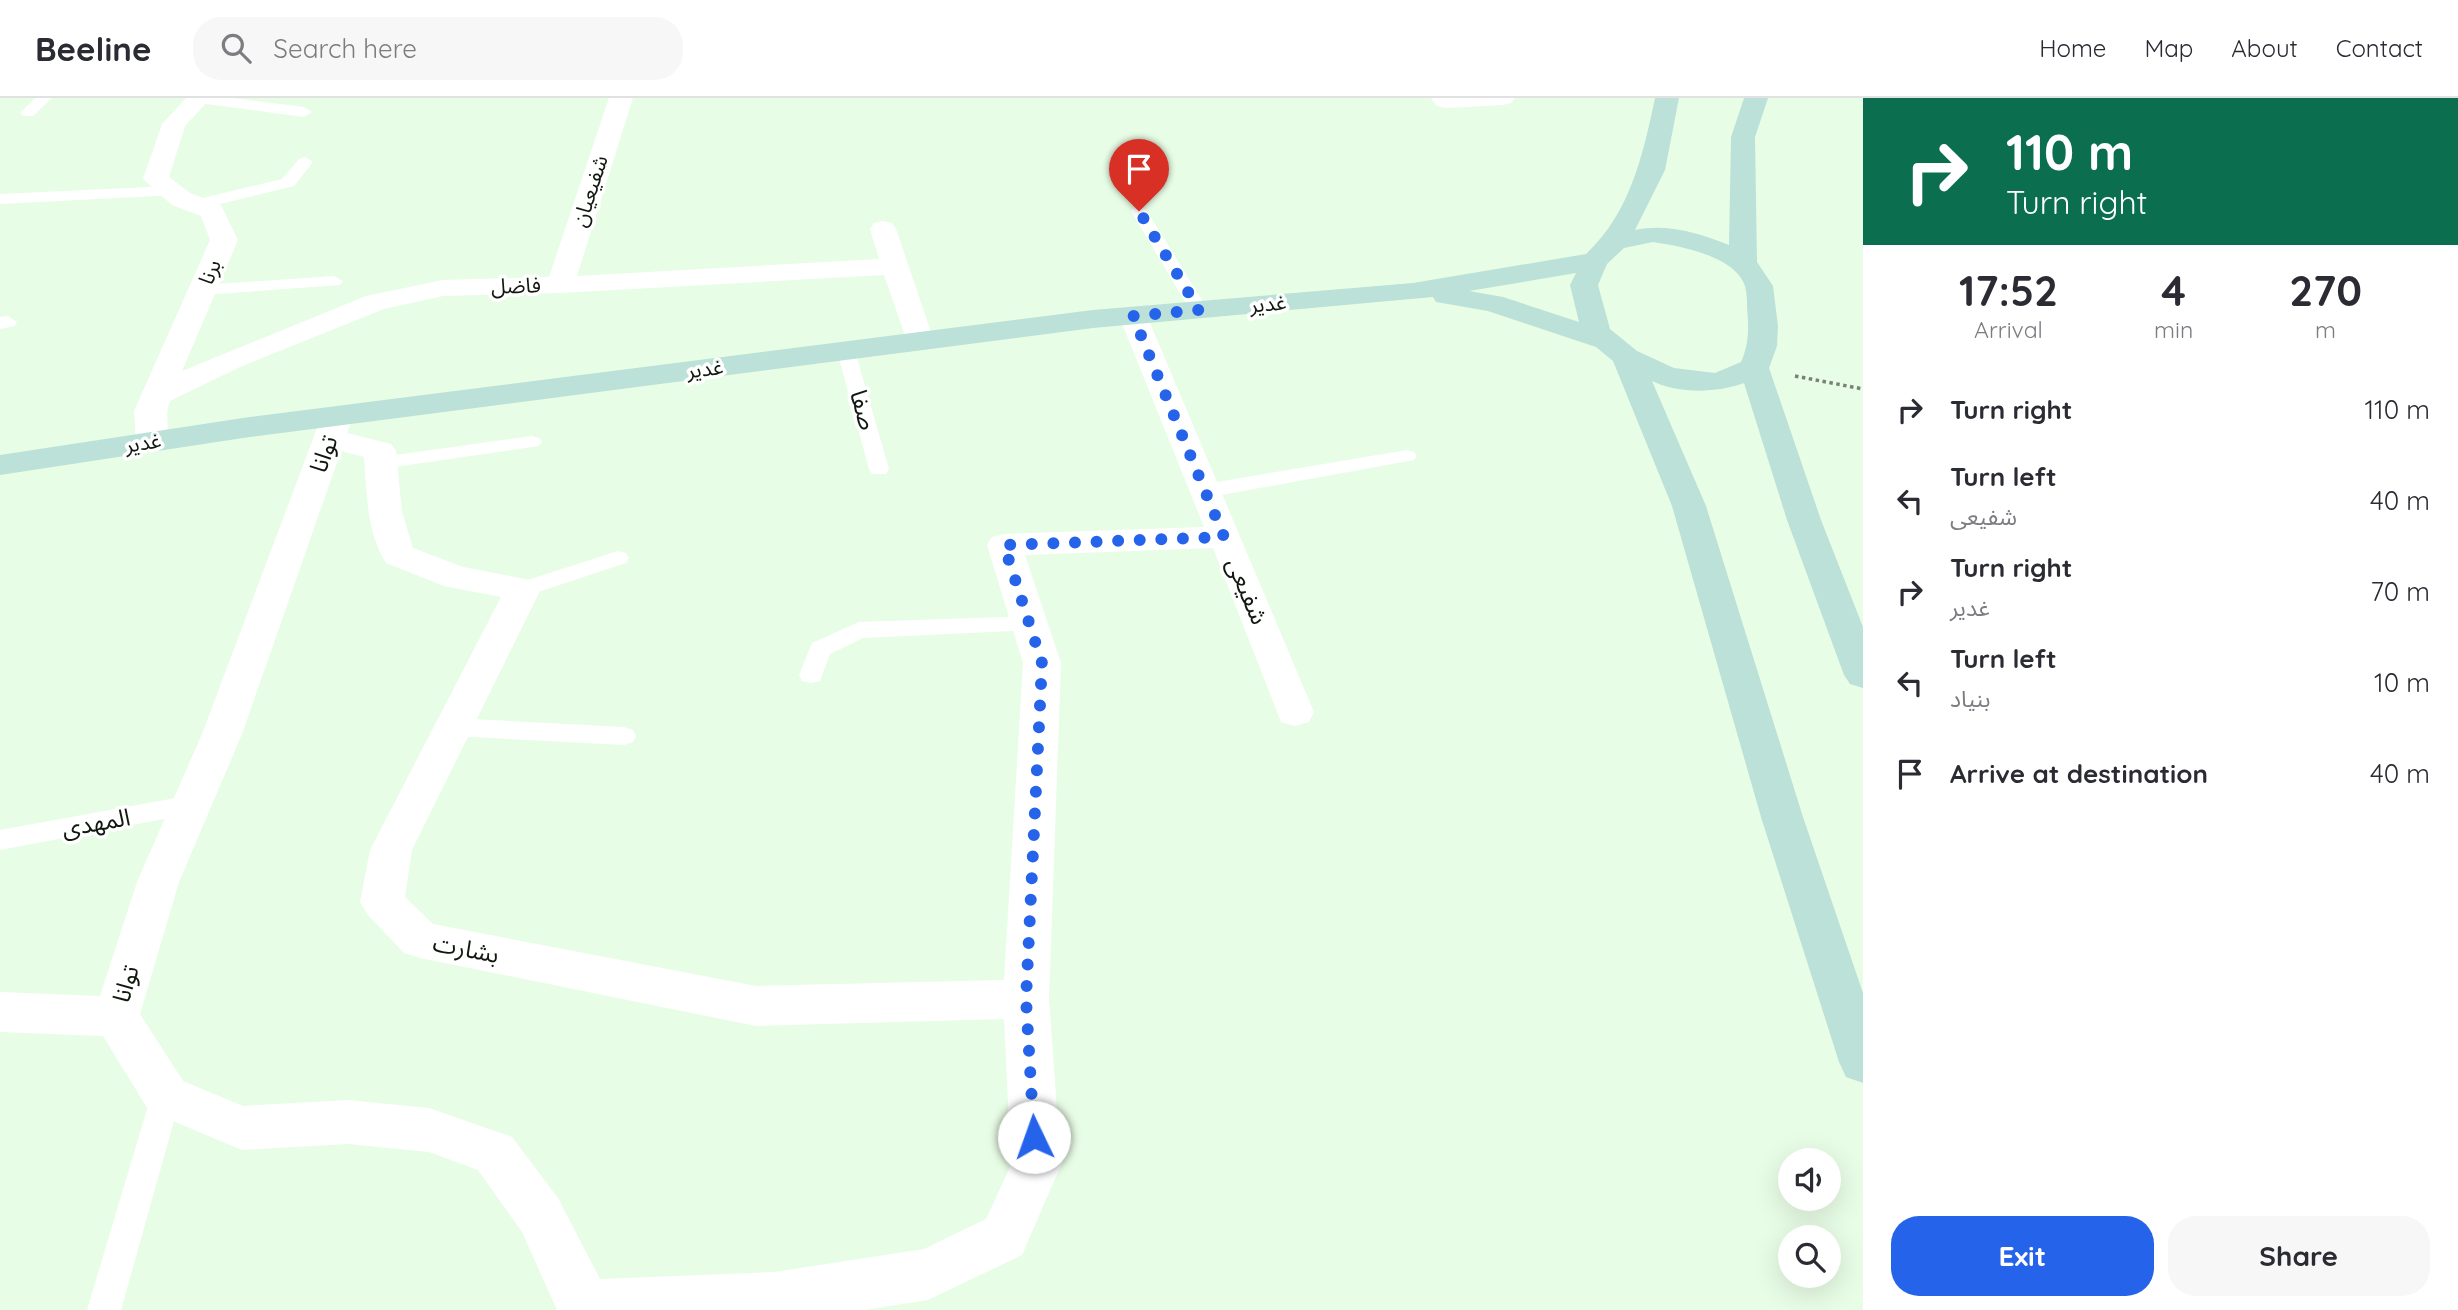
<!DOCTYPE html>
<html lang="en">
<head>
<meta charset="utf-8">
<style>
	:root { --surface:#fff; --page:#f7f7f7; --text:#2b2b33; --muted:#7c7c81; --line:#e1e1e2; --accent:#2563eb }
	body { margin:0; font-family:Quicksand,"Noto Sans Arabic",sans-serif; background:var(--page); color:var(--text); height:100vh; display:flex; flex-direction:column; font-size:26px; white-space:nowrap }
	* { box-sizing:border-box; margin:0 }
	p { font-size:23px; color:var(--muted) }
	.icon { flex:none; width:38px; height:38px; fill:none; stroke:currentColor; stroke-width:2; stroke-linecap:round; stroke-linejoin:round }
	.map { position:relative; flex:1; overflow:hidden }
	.side { display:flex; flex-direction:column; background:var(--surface); width:595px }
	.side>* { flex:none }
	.hud { background:#0b6e4f; color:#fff; overflow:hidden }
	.tools { position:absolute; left:1778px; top:1050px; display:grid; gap:14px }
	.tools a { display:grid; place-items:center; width:63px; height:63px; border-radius:50%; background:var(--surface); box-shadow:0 7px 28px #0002; font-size:35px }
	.pin { position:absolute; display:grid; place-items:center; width:60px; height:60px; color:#fff; margin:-72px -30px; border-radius:50% 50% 50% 0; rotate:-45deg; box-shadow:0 0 7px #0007 }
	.pin .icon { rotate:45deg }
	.me { position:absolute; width:77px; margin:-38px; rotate:357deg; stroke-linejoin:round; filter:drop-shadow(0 0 5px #0008) }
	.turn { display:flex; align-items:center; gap:24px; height:147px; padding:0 28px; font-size:32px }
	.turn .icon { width:91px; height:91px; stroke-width:2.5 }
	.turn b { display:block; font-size:49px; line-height:60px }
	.eta { display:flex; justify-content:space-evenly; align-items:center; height:119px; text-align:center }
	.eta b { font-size:42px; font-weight:800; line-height:49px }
	.primary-button { display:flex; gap:14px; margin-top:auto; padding:14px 28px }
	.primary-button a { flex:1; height:80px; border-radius:28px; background:var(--accent); color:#fff; font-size:28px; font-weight:800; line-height:80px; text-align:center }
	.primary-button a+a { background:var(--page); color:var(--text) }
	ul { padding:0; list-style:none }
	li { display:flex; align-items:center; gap:21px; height:91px; padding:0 28px }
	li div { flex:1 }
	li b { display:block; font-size:26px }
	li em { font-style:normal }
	header { display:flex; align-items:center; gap:42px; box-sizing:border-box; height:98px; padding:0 35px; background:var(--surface); border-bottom:2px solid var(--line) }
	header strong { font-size:33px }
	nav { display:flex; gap:38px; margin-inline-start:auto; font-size:24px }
	.search { width:490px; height:63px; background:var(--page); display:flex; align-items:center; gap:18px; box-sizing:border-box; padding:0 24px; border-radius:28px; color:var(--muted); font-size:26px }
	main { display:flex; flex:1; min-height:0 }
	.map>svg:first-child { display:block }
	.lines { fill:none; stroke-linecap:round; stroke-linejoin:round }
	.path { stroke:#778475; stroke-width:3.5; stroke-dasharray:3.5 3.5; stroke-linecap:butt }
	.lane { fill:#fff; fill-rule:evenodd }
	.street { fill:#fff; fill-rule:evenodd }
	.secondary { fill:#bce1d8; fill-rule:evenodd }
	.route { stroke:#2563eb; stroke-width:12; stroke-dasharray:0 21.6 }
	.labels { text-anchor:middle; stroke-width:7; stroke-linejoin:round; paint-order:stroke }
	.far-street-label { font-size:21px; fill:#111810; stroke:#fff }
	.street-label { font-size:24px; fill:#111810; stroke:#fff }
</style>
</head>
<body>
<header>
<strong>Beeline</strong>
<div class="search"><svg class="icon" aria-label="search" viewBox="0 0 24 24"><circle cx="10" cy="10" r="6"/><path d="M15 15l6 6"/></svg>Search here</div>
<nav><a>Home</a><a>Map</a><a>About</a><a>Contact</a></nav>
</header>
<main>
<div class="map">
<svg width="1863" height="1212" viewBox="0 0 1863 1212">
	<rect width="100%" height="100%" fill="#e8fde5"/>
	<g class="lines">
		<path class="path" d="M1795,278L1863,291"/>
		<path class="lane" d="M35,0H52L33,18H23L20,15Z
			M191,0H233L304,9L312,14L304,19L199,5Z
			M305,59L313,64L294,88L196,112L188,107L190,103L282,81L299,61Z
			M171,88L177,89L179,93L177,97L0,106V96Z
			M1139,108L1147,113L1208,212L1205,216H1193L1190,212L1131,113Z
			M334,178L343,183L340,187L203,197L194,192L203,187Z
			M8,218L17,224L15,228L0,231V219Z
			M846,247L855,253L889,371L886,376H872L869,371L837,253Z
			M532,338L539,340L542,344L539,348L381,371L374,369L371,365L374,361L381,359Z
			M1407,352L1414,354L1417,358L1414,362L1205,400L1198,398L1194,393L1198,388L1205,386Z
			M618,453L626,455L629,460L626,465L523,499L515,496L512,491L515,486Z
			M1029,518L1037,520L1041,526L1037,532L863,540L830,556L820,583L811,585L802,583L799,577L812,545L859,524Z
			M453,620L624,629L633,632L636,638L633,644L624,647L453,638L444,635L441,629L444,623Z
			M192,697L201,700L205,707L201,714L0,752V732Z
			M166,984L177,988L181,998L121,1212H87L151,998L155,988Z"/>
		<path class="street" d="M186,0H211L185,28L169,79L190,95L221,107L238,142L182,273L366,198L443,182L549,179L609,0H633L577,178L879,161L870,131L874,125L883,123L892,125L896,131L934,243L929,249L919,252L909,249L884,177L560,195L443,198L384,211L240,269L170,303C163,318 173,337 163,351L152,354L141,351L136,344L134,313L210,142L201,118L172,107L143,81L162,26Z
			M1431,0H1515L1511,5L1503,7L1445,10L1437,8Z
			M1133,209L1143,212L1147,218L1314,614L1309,624L1295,628L1281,624L1213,450L1025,457L1061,565L1049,901L1061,1067L1022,1157L928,1202L864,1212H557L522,1134L478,1072L429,1054L348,1046L242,1052L149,1013L103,938L0,934V894L100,898L137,784L202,636L322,317L327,310L338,308L349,310L354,317L347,335L391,346L396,353L402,414L413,450L463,469L536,483L541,491L412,752L405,799L433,826L756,888L1004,882L1023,565L987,447L992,439L1004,436L1204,429L1119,218L1123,212ZM341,353L364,359C367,394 366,434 386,465L444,488L501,499L370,752L360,804L367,816L404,855L420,860L756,928L1004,921L1011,1067L986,1121L924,1151L774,1174L600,1181L558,1100L512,1039L429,1010L348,1002L243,1008L183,983L140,916L179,784L242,636Z"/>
		<path class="secondary" d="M1655,0H1679L1665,72L1635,132C1666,125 1700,135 1729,147L1731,39L1744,0H1768L1755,39L1757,164L1773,188L1778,228L1777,248L1769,270L1821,422L1863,529V590L1850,586L1844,577L1787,422L1744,285C1717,295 1678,296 1652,283L1706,408L1803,719L1863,895V985L1846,979L1839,964L1761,719L1672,408L1613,263L1596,249L1488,213L1436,204L1433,199L1093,230L243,340L0,377V357L243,320L1093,212L1413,185L1586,156C1630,115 1643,57 1655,0ZM1653,144C1680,148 1735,158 1745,188C1747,195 1747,203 1747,210C1749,230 1749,246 1741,264L1715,275L1674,270L1637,253L1610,231L1598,187L1607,166L1624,150ZM1576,175L1570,187L1579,224L1503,199L1469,193Z"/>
	</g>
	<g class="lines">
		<path class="route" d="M1034,1039L1026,901L1042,565L1004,447L1224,439L1133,218L1199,212L1139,113"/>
	</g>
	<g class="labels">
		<g class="far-street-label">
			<text transform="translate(590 93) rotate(-72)" y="7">شفیعیان</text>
			<text transform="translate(210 174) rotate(-67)" y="7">برنا</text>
			<text transform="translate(516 188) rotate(-2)" y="7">فاضل</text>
			<text transform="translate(1268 206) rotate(-5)" y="7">غدیر</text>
			<text transform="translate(705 271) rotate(-7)" y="7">غدیر</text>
			<text transform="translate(143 345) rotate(-9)" y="7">غدیر</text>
		</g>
		<g class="street-label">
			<text transform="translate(863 312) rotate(74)" y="8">صفا</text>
			<text transform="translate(324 356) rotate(-70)" y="8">توانا</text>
			<text transform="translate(1247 493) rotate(67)" y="8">شفیعی</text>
			<text transform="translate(96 725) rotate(-10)" y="8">المهدی</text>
			<text transform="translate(466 851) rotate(11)" y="8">بشارت</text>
			<text transform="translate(126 886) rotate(-73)" y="8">توانا</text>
		</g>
	</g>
</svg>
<div class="tools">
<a><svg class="icon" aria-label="sound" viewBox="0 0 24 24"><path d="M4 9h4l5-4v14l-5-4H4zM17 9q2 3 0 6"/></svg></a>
<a><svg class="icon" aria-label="search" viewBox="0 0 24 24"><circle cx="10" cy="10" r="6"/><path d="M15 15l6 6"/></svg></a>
</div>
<div class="pin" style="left:1139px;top:113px;background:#d93025"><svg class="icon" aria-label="arrive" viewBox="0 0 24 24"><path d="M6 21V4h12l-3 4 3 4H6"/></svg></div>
<svg class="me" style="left:1034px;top:1039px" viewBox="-20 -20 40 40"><circle r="19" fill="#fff"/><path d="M0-13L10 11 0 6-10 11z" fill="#2563eb"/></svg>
</div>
<section class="side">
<div class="hud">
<div class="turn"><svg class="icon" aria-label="right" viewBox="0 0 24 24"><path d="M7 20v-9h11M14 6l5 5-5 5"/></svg><div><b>110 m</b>Turn right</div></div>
</div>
<div class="eta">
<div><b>17:52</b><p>Arrival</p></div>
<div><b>4</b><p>min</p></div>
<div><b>270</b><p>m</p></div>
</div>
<ul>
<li><svg class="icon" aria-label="right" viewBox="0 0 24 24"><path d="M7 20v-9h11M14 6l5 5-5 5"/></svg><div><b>Turn right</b></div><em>110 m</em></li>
<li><svg class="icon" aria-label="left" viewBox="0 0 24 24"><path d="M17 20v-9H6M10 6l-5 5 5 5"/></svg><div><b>Turn left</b><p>شفیعی</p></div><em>40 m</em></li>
<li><svg class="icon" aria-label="right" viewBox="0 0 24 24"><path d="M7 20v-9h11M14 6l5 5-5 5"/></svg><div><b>Turn right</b><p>غدیر</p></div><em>70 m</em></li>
<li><svg class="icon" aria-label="left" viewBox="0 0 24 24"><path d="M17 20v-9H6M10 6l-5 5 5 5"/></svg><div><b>Turn left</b><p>بنیاد</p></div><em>10 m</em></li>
<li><svg class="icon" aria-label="arrive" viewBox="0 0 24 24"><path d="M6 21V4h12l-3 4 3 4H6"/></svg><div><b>Arrive at destination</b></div><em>40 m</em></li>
</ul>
<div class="primary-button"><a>Exit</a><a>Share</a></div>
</section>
</main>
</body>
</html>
